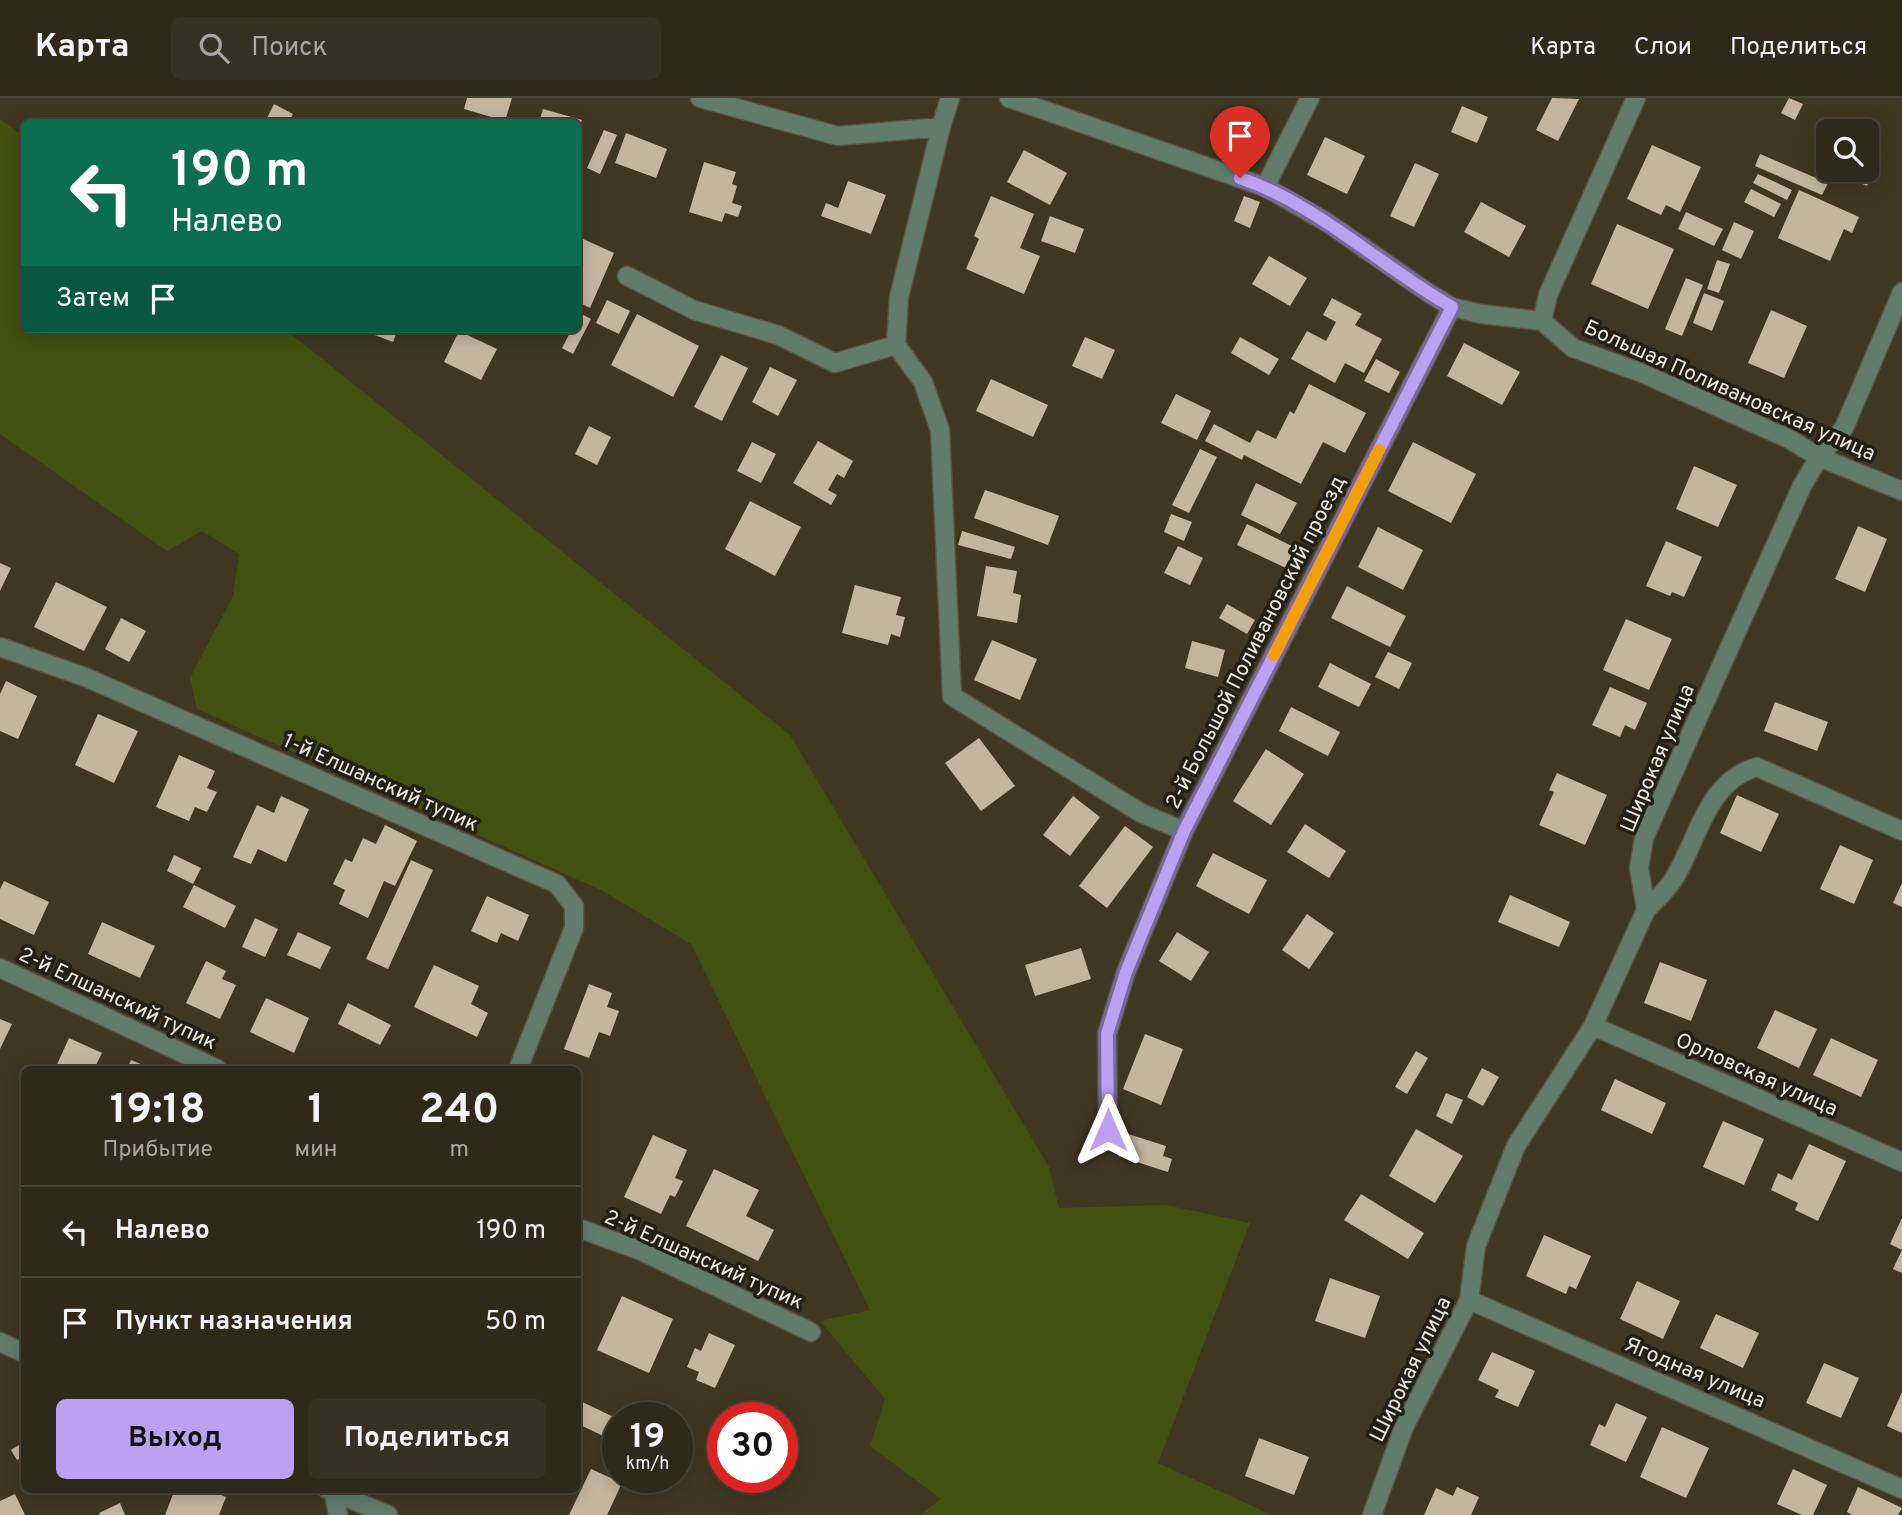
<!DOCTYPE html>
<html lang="ru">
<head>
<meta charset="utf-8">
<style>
	:root { --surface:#2f291a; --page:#373123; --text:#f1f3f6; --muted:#a7a6a2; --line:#4a4539; --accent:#bca0f2 }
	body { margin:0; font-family:Overpass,sans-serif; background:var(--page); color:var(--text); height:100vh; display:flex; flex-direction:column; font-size:26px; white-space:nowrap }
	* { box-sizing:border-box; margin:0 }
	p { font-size:23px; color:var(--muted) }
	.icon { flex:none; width:38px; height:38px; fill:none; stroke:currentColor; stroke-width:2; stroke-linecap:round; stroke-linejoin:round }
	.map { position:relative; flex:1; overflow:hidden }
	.drawer { position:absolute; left:21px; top:968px; width:560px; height:427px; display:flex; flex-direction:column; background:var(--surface); border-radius:10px; box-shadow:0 4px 18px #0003,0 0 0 2px var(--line) }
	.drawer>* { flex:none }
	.top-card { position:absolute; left:21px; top:21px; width:560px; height:214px; border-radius:10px; box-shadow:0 4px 18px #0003,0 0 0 2px var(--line); background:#0b6e4f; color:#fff; overflow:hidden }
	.controls { position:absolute; left:1816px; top:21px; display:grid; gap:14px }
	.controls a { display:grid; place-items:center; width:63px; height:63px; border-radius:10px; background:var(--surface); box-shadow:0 4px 18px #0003,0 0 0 2px var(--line); font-size:35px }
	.speed { position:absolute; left:602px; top:1304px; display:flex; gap:14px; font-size:35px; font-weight:700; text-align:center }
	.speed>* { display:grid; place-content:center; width:91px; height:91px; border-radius:50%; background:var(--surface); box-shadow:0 4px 18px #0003,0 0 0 2px var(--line); line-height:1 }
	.speed small { font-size:18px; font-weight:400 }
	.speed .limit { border:10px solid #d22; background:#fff; color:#111 }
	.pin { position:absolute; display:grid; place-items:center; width:60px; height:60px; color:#fff; margin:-72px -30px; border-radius:50% 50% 50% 0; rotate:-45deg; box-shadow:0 0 7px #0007 }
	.pin .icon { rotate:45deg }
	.me { position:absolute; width:77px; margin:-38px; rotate:0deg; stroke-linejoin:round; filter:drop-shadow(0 0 5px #0008) }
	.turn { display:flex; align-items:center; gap:24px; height:147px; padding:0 35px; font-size:32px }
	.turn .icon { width:91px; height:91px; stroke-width:2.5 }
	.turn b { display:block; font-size:49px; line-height:60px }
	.then { display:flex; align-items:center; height:66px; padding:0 35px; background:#0003; gap:14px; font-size:26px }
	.eta { display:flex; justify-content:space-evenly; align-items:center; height:119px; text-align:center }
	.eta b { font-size:42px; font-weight:700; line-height:49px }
	.primary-button { display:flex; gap:14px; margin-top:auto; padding:14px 35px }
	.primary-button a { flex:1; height:80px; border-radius:10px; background:var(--accent); color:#111; font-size:28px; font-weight:700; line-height:80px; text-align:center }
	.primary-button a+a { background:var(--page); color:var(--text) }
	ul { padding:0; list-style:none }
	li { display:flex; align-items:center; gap:21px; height:91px; padding:0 35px; border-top:2px solid var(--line) }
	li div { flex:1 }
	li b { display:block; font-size:26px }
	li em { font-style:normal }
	header { display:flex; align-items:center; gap:42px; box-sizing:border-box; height:98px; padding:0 35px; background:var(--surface); border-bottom:2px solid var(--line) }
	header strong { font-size:33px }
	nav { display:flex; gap:38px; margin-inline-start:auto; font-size:24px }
	.search { width:490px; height:63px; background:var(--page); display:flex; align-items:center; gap:18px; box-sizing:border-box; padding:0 24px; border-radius:10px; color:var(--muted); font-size:26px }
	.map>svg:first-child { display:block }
	.green { fill:#42510f }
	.building { fill:#c4b59f }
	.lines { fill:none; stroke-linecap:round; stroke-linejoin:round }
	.minor-casing { stroke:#5b533f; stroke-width:21 }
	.minor { stroke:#627c6a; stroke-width:18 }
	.route-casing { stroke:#7a689d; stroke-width:18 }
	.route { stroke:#bca0f2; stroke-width:12 }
	.slow { stroke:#f59e0b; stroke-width:12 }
	.labels { text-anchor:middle; stroke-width:7; stroke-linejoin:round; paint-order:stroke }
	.street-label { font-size:21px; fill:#ebe6da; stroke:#221f15 }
</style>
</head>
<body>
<header>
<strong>Карта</strong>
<div class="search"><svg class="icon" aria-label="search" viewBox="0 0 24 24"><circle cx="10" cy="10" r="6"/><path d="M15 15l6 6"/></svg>Поиск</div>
<nav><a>Карта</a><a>Слои</a><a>Поделиться</a></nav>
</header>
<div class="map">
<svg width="1902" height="1417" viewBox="0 0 1902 1417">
	<rect width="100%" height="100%" fill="#3f3722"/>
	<path class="green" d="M0,21L24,39V231H285L790,637L1049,1069L1059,1110L1166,1107L1250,1125L1158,1365L1272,1417H920L941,1401L870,1348L885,1301L820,1223L870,1212L691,846L603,793L197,611L190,580L233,498L239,456L202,433L167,453L0,336Z"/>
	<path class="building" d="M467,0H512L505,23L464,11Z
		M1552,0L1579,1L1558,43L1536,32Z
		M1789,0L1803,6L1795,22L1781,15Z
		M274,6L293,16L289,24H265Z
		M1462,8L1488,19L1477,45L1451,34Z
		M543,11L582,22L578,34V24H539Z
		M604,32L617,37L600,76L587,70Z
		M626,35L667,51L656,80L615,65Z
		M1325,39L1365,58L1347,96L1307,77Z
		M1652,47L1701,69L1680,114L1666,107L1661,117L1627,101Z
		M1829,47V72L1820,68Z
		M1024,52L1067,75L1050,107L1007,84Z
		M1760,56L1828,85L1822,97L1755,68Z
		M1867,63L1877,67L1867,88L1829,72H1867Z
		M704,64L736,74L732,86L737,88L732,105L742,108L738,119L725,115L722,124L689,114Z
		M1415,65L1439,76L1414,129L1390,118Z
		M1758,76L1792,92L1787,102L1753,85Z
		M848,83L886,97L871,136L821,118L826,105L838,110Z
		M1751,91L1781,106L1774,119L1744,104Z
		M1799,92L1859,119L1852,135L1844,131L1830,163L1778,140Z
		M991,98L1034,116L1020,150L1040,158L1024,196L966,171L979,141L974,138Z
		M1244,98L1260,104L1250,130L1234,123Z
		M1481,104L1526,128L1509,159L1464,134Z
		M1686,114L1723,131L1714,148L1678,131Z
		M1050,118L1084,131L1075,155L1041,143Z
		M1734,124L1754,133L1741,161L1722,152Z
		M1617,126L1674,151L1648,211L1591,186Z
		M581,140L614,155L590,210L578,204V147Z
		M1269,158L1307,180L1290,208L1252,186Z
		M1717,162L1730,166L1719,195L1707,191Z
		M1686,180L1703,187L1682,238L1665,231Z
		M1704,195L1724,203L1712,233L1693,225Z
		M1332,200L1362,216L1355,227L1382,241L1364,275L1345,265L1335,285L1291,261L1307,233L1326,243L1336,224L1323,217Z
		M607,202L630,213L619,236L596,225Z
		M1771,212L1807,228L1784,280L1748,265Z
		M580,215L591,221L573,256L562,250L572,231H578Z
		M637,216L699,248L673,299L611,267Z
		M359,231H398L393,244Z
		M459,233L497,251L481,282L444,264Z
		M1085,239L1115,252L1102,281L1072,268Z
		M1240,239L1279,261L1269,277L1231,255Z
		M1464,245L1520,274L1502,307L1447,278Z
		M721,257L748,270L722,323L694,309Z
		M1376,261L1400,274L1389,295L1364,283Z
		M770,269L797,282L778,318L752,304Z
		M991,281L1048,307L1033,339L976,313Z
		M1309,286L1366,315L1345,355L1323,344L1301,386L1244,357L1242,362L1205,343L1214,326L1250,345L1257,332L1276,341L1290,313L1294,316Z
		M1176,296L1211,313L1197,342L1161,325Z
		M589,328L611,339L597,367L575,356Z
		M818,343L853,363L844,380L837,376L828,392L837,397L831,407L793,385Z
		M752,344L776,356L761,385L737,373Z
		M1413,344L1476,376L1451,425L1388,393Z
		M1200,351L1217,359L1189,415L1172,407Z
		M1694,368L1737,387L1718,429L1676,411Z
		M1256,385L1297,405L1280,436L1241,417Z
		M985,392L1059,418L1048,447L974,420Z
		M750,403L801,429L775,478L725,451Z
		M1171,416L1192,424L1184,443L1164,434Z
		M1247,426L1296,450L1286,470L1237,447Z
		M1858,428L1887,441L1865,494L1835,481Z
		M1378,429L1423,452L1403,492L1358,469Z
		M962,433L1015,449L1011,461L958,447Z
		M1666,443L1702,459L1684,499L1672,494L1670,498L1646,488Z
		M1178,448L1203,460L1190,487L1164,475Z
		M0,465L11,470L0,493Z
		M986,468L1017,473L1013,495L1021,497L1017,525L977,518Z
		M56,484L107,509L84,553L34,529Z
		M855,487L901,499L896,517L905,519L900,539L891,536L888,547L842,535Z
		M1347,488L1406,518L1390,549L1331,520Z
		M1227,506L1255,522L1247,536L1219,520Z
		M121,520L146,533L129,564L105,551Z
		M1626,521L1672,541L1649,592L1603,572Z
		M992,542L1037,561L1020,602L974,582Z
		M1192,543L1225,552L1218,579L1185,570Z
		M1388,554L1412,565L1399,591L1375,579Z
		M1330,565L1371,586L1359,609L1318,589Z
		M6,583L37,598L18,641L0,633V596Z
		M1610,589L1647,605L1635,632L1625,627L1620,639L1592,627Z
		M1775,604L1828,624L1817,653L1764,633Z
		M1291,609L1340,634L1328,658L1279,633Z
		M98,616L138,633L114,685L75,667Z
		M979,640L1015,688L981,713L945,665Z
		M1266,651L1304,676L1271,727L1233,703Z
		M179,657L215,673L207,690L217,694L207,714L195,709L189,723L156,709Z
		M1557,675L1607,697L1585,747L1539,727L1554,694L1549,692Z
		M1737,697L1779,716L1761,754L1720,735Z
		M281,698L309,711L286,764L258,751L251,766L233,759L257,707L274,715Z
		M1073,698L1100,719L1070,758L1043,737Z
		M1305,726L1346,753L1329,780L1287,754Z
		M385,727L417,743L395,788L384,783L368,820L339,806L345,792L333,786L345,761L352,764L363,740L376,746Z
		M1125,728L1153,749L1107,810L1079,788Z
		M1840,747L1873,762L1854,806L1820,791Z
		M1213,755L1267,782L1249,816L1196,788Z
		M174,757L201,770L193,786L167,773Z
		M411,762L433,772L388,871L366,861Z
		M4,783L49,804L34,837L0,821V791Z
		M1902,785V809L1893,805Z
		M194,787L236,808L225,830L183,809Z
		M1510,797L1570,824L1559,849L1498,824Z
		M487,798L529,817L518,843L501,835L497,845L471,833Z
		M1307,816L1334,835L1309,871L1282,852Z
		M255,820L278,831L265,859L242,849Z
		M102,824L155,848L140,880L88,856Z
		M298,834L331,849L320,871L287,857Z
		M1177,834L1209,854L1191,883L1159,863Z
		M1081,850L1091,881L1035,898L1025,867Z
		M206,863L226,873L222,881L236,887L220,921L186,905Z
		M1660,864L1707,882L1691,923L1644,905Z
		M434,867L479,888L471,906L488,915L477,939L414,909Z
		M589,886L612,895L607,909L619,913L610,938L599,934L589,960L564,951Z
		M266,900L309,920L294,955L250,934Z
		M348,905L391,927L380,947L338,926Z
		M1775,912L1817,931L1799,970L1757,950Z
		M0,921L12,926L0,951Z
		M1145,936L1183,951L1161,1007L1123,991Z
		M69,940L102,955L94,971H55Z
		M1831,940L1878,962L1861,999L1813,977Z
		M1416,953L1428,960L1407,996L1395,989Z
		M131,962L153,971H127Z
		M1482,970L1499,979L1483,1008L1467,999Z
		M1615,981L1666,1005L1652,1036L1601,1012Z
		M1446,995L1463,1002L1452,1026L1436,1018Z
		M1723,1023L1764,1041L1744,1087L1703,1069Z
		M1416,1031L1463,1058L1435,1105L1389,1078Z
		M1125,1035L1166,1048L1163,1058L1172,1061L1168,1074L1118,1058Z
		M653,1037L687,1052L675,1080L683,1083L675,1099L670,1097L661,1116L624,1099Z
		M1809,1046L1846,1063L1818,1123L1795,1112L1798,1105L1771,1092L1778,1075L1792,1082Z
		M714,1071L759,1092L746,1118L774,1132L758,1163L686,1128Z
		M1361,1096L1424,1135L1408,1161L1344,1122Z
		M1902,1120V1152L1890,1146Z
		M1544,1137L1591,1158L1576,1191L1569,1188L1566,1196L1526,1178Z
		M1902,1152V1175L1893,1171Z
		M1330,1180L1380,1198L1365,1240L1315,1223Z
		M1637,1183L1680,1203L1663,1241L1620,1221Z
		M622,1198L673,1221L649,1275L597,1252Z
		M1716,1216L1759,1235L1743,1270L1700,1250Z
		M709,1235L735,1247L715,1290L696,1282L699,1274L687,1269L695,1250L701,1253Z
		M1492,1254L1535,1273L1518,1309L1495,1299L1499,1292L1478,1282Z
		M1824,1265L1859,1280L1841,1320L1806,1305Z
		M1902,1294V1335L1887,1328Z
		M578,1302L618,1321V1345L578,1326Z
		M1616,1305L1647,1319L1626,1364L1590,1347L1599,1326L1605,1329Z
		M1662,1329L1709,1350L1686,1400L1640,1379Z
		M1259,1340L1309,1359L1294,1397L1245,1378Z
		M24,1344V1358L17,1362L11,1352Z
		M591,1371L622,1385L607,1417H569Z
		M1793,1371L1827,1387L1813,1417H1802L1777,1406Z
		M1457,1389L1479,1399L1471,1417H1424L1436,1390L1453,1398Z
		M1858,1389L1902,1410L1898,1417H1852L1847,1414Z
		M175,1391H207L226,1399L219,1417H165Z
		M15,1396L25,1417H0V1403Z
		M120,1405L125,1417H100L99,1415Z"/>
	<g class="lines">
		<defs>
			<path id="minor" d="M700,0L838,38L941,29
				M950,0L941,29L899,199L896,247L923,284L940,332L952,598L1141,715L1184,733
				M1009,0L1265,89L1328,125L1430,196L1452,209L1481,216L1542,223L1573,250L1642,275L1789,341L1819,359L1902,393
				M1265,89L1310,0
				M627,178L694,212L778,237L835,265L896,247
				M1542,223L1548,197L1636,0
				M0,549L85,579L557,786L574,808V830L518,971
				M1646,812C1656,802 1668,791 1675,779C1699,739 1707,683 1757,669L1902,733
				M0,870L217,971
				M1593,928L1902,1064
				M1108,1032L1107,936L1126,874L1184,733L1452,209
				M578,1130L641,1153L811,1234
				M1469,1202L1902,1391
				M0,1244L24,1255
				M327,1391L388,1417
				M333,1391L338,1417
				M1372,1417L1404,1329L1469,1202L1476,1148L1516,1048L1593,928L1646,812L1639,770L1644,740L1802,388L1819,359L1844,330L1902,194"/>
		</defs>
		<use href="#minor" class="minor-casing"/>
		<use href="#minor" class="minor"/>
	</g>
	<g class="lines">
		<defs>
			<path id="route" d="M1108,1032L1107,936L1126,874L1184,733L1452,209C1380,168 1319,107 1240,80"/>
		</defs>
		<use href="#route" class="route-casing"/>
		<use href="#route" class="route"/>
		<path class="slow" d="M1274,557L1379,352"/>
	</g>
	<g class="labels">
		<g class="street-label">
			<text transform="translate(1730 292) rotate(24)" y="7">Большая Поливановская улица</text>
			<text transform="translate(1255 544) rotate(-63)" y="7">2-й Большой Поливановский проезд</text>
			<text transform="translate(1657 660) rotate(-67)" y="7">Широкая улица</text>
			<text transform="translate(381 684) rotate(24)" y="7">1-й Елшанский тупик</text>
			<text transform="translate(118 900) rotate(25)" y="7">2-й Елшанский тупик</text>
			<text transform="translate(1757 976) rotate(24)" y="7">Орловская улица</text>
			<text transform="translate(704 1161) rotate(24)" y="7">2-й Елшанский тупик</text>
			<text transform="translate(1410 1271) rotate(-64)" y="7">Широкая улица</text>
			<text transform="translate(1695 1274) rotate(23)" y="7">Ягодная улица</text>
		</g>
	</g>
</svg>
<div class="controls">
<a><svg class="icon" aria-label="search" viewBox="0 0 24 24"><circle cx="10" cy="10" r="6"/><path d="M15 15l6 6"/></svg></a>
</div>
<div class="speed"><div>19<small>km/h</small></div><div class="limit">30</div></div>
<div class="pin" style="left:1240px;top:80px;background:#d93025"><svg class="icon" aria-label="arrive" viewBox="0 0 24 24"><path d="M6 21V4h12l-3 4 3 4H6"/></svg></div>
<svg class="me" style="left:1108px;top:1032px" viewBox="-20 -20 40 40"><path d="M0-17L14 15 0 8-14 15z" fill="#bca0f2" stroke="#fff" stroke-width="4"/></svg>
<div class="top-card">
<div class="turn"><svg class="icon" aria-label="left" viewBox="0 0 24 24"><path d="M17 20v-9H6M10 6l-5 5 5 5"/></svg><div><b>190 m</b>Налево</div></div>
<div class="then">Затем<svg class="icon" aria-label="arrive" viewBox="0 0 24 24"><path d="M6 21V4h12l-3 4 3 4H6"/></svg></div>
</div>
<section class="drawer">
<div class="eta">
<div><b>19:18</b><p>Прибытие</p></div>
<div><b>1</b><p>мин</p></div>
<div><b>240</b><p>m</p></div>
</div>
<ul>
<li><svg class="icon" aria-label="left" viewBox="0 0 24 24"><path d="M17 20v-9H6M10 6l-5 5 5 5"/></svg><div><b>Налево</b></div><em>190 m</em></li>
<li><svg class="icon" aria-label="arrive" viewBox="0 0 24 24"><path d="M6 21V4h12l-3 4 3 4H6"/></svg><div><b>Пункт назначения</b></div><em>50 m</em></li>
</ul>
<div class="primary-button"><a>Выход</a><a>Поделиться</a></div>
</section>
</div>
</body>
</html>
